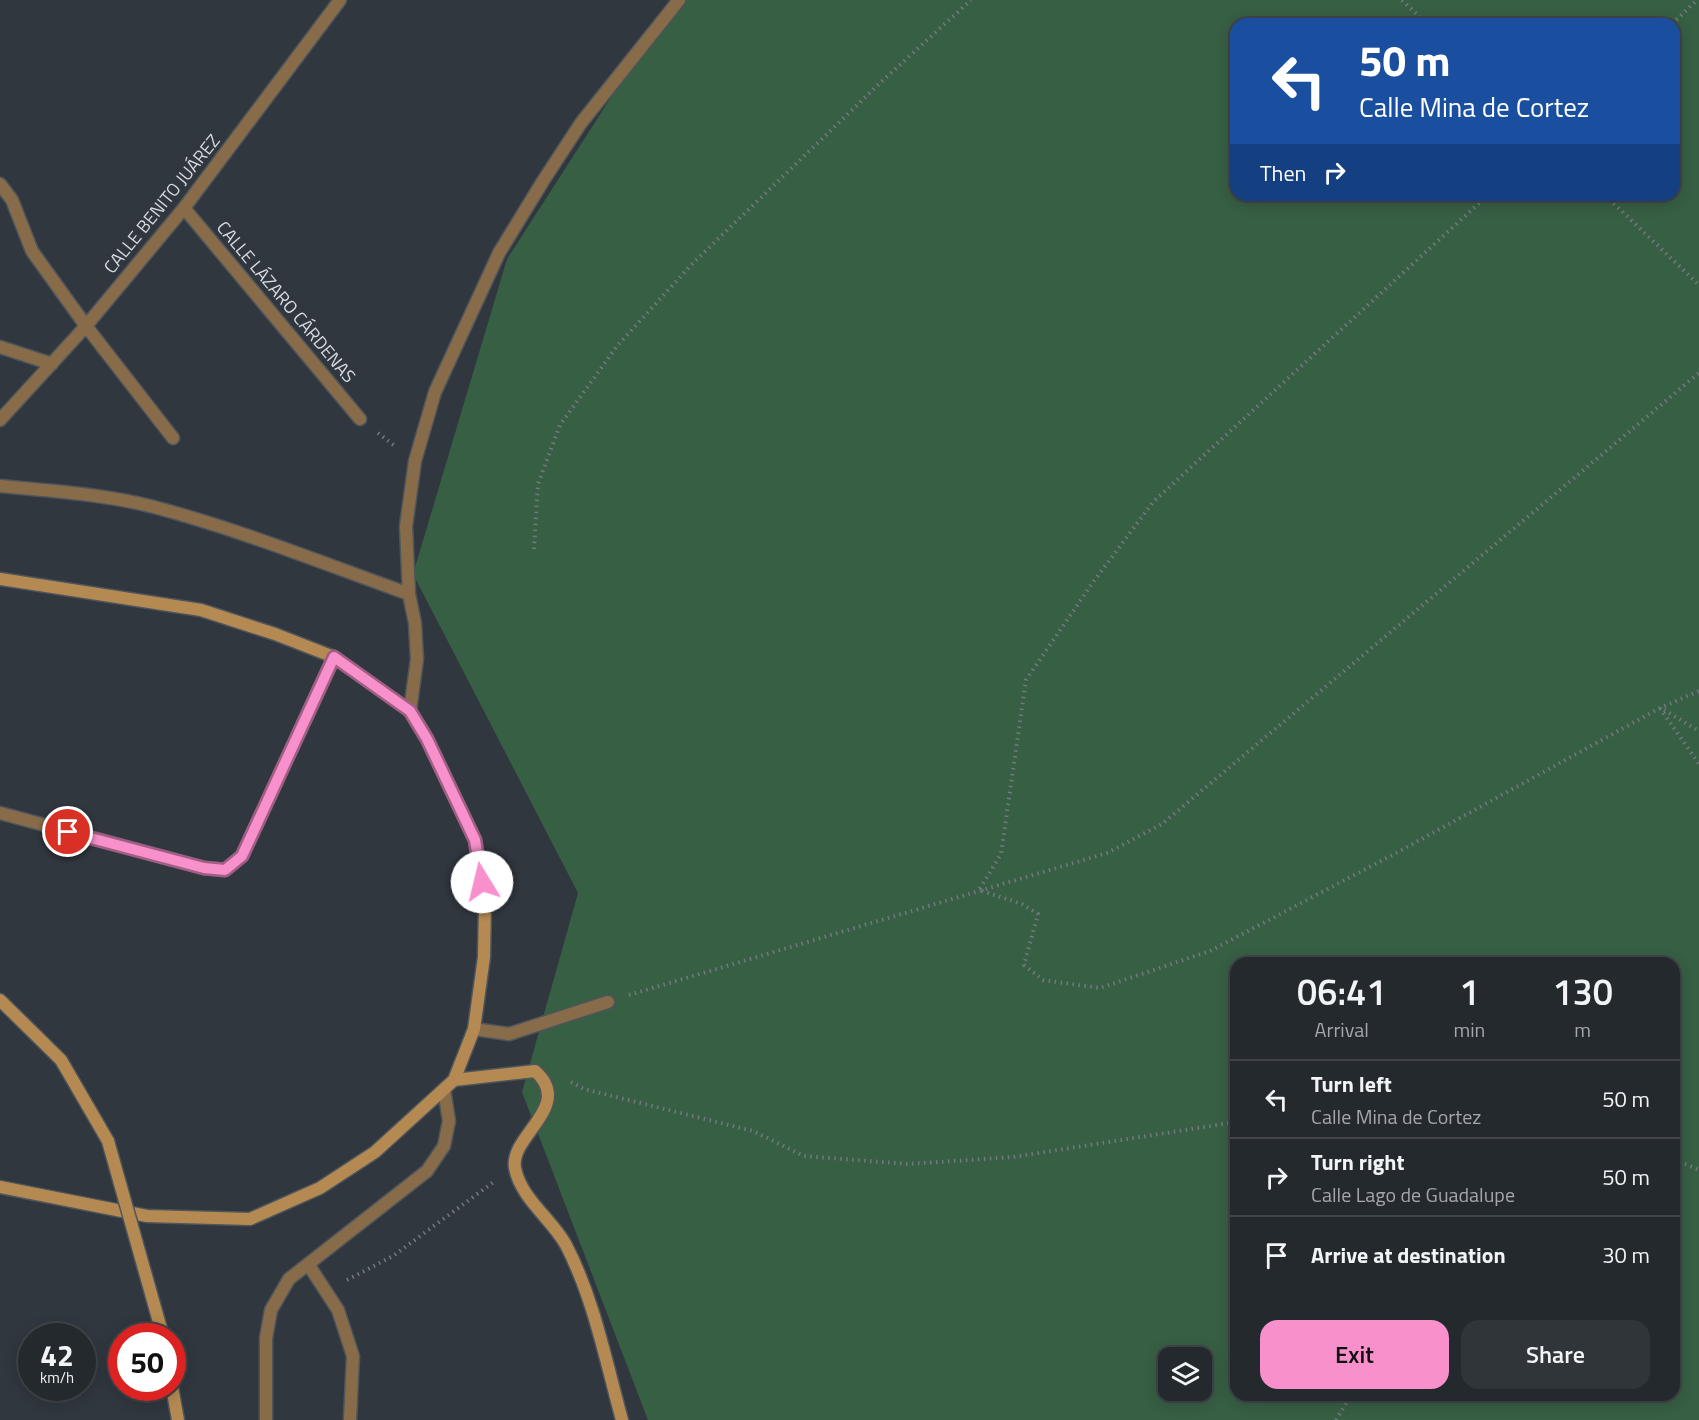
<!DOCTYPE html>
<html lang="en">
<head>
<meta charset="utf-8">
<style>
	:root { --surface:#24292e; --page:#30353a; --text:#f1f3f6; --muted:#a3a6aa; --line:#41454a; --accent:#f890cb }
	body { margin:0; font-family:"Titillium Web",sans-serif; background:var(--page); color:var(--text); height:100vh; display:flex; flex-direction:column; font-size:22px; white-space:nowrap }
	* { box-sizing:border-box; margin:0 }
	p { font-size:20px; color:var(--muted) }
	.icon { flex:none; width:33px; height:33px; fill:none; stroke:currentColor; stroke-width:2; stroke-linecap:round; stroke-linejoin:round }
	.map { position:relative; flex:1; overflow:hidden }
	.details { position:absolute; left:1230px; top:957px; width:450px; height:444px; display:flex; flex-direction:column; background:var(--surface); border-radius:18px; box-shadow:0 3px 15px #0003,0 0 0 2px var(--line) }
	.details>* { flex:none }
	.guide { position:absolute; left:1230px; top:18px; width:450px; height:183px; border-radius:18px; box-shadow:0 3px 15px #0003,0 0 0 2px var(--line); background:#1a4fa0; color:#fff; overflow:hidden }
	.fabs { position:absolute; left:1158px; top:1347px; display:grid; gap:12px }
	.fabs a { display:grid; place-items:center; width:54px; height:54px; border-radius:12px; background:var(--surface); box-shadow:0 3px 15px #0003,0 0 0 2px var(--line); font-size:30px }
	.speed { position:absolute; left:18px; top:1323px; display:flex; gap:12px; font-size:30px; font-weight:700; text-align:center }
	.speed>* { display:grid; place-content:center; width:78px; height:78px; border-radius:50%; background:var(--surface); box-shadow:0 3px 15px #0003,0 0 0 2px var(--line); line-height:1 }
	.speed small { font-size:15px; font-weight:400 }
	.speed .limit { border:9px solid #d22; background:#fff; color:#111 }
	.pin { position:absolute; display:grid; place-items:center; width:51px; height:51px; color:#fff; margin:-26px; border:3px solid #fff; border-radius:50%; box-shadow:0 2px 6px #0007 }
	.me { position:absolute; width:66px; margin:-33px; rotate:351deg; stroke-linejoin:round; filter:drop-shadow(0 0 4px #0008) }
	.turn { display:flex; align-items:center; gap:21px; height:126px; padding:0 30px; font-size:27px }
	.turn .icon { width:78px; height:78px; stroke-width:2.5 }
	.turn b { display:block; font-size:42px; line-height:51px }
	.then { display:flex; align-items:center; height:57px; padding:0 30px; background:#0003; gap:12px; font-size:22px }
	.eta { display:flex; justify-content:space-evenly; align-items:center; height:102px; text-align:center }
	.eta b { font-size:36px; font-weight:600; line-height:42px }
	.primary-button { display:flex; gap:12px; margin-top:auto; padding:12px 30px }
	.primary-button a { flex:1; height:69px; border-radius:18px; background:var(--accent); color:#111; font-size:24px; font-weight:600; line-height:69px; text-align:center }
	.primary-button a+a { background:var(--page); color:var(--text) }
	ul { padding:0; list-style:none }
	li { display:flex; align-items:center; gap:18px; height:78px; padding:0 30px; border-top:2px solid var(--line) }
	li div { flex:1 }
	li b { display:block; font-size:22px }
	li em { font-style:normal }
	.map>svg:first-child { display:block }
	.green { fill:#375f44; fill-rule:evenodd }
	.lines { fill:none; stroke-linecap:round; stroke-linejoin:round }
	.street-casing { stroke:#4e555b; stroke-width:15 }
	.secondary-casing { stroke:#4e555b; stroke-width:15 }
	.path { stroke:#73797f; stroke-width:4; stroke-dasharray:1.5 4.5; stroke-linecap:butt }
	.street { stroke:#886c4a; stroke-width:12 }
	.secondary { stroke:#b58a52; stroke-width:12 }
	.secondary-bridge-casing { stroke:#4e555b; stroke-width:15; stroke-linecap:butt }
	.secondary-bridge { stroke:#b58a52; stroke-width:12 }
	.route-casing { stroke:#a15e84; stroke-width:15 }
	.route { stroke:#f890cb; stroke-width:10 }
	.labels { text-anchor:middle; stroke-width:6; stroke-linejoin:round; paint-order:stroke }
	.street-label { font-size:18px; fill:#d8dce1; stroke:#30373e }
</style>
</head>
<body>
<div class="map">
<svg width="1699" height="1420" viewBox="0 0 1699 1420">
	<rect width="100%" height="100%" fill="#30373e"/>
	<path class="green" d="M679,0H1699V1420H648L522,1092L578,893L413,574L507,259L664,15ZM1236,24H1674V195H1236ZM1236,963H1674V1395H1236ZM1168,1358H1202V1390H1168Z"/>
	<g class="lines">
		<defs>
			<path id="street" d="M0,184L12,200L32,251L86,326L173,438
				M184,208L360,419
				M0,347L52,364
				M0,420L86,326L184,208L340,0
				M0,486C51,491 104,494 154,507C241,530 325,564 409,594
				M410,711L417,659L415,623L409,594L406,526L415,461L435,392L499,253L543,181L581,123L679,0
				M0,813L204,868L225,870L242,856L334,657
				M474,1029L509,1034L608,1002
				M308,1264L338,1310L353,1356L350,1420
				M266,1420V1338L271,1310L289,1279L427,1171L444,1146L449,1121L444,1089"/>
			<path id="secondary" d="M0,579L201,610L275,634L334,657L410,711L427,739L475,840L485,903L484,957L474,1029L454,1080L375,1152L320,1188L250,1219L147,1216L0,1187
				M0,1000L61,1060L108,1141
				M454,1080L535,1071C575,1106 509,1136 515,1168C521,1199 552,1219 566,1245C594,1299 606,1362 622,1420
				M172,1387L178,1420"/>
		</defs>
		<use href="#street" class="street-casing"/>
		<use href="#secondary" class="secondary-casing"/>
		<path class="path" d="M1402,0L1427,24
			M1672,24L1697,0
			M1488,195L1153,502L1091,585L1026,680L1001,854L979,890L1022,904L1038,914L1024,965L1043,980L1100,988L1210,951L1398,852L1660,708L1699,691
			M1605,195L1699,285
			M378,433L395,446
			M534,549L538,484L560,425L617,346L691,265L880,83L971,0
			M1660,708L1699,764
			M1664,710L1699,731
			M629,995L1107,853L1162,824L1699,373
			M571,1082L584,1089L753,1131L804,1156L908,1164L1013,1157L1236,1122
			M1674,1159L1699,1170
			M347,1280L393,1256L495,1181
			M1336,1420L1351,1395"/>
		<use href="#street" class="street"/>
		<use href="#secondary" class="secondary"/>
		<defs>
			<path id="secondary-bridge" d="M108,1141L163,1336"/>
		</defs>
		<use href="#secondary-bridge" class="secondary-bridge-casing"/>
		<use href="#secondary-bridge" class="secondary-bridge"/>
	</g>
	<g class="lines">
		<defs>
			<path id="route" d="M68,832L204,868L225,870L242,856L334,657L410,711L427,739L475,840L482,882"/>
		</defs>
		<use href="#route" class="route-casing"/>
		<use href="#route" class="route"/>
	</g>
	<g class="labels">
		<g class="street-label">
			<text transform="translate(162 204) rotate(-51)" y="6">CALLE BENITO JUÁREZ</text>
			<text transform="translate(286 302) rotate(50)" y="6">CALLE LÁZARO CÁRDENAS</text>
		</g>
	</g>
</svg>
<div class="fabs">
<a><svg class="icon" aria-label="layers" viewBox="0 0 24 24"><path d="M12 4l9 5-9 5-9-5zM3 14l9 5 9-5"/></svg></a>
</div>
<div class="speed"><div>42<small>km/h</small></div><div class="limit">50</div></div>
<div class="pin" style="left:68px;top:832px;background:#d93025"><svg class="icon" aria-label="arrive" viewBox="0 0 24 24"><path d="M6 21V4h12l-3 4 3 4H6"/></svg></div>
<svg class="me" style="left:482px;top:882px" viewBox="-20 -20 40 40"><circle r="19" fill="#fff"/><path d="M0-13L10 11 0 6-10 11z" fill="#f890cb"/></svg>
<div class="guide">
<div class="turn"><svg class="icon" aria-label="left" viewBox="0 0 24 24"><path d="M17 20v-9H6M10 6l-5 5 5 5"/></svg><div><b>50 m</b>Calle Mina de Cortez</div></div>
<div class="then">Then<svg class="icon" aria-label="right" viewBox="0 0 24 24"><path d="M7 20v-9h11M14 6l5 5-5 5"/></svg></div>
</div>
<section class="details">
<div class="eta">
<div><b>06:41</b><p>Arrival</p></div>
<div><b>1</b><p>min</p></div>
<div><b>130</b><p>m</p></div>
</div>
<ul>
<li><svg class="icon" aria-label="left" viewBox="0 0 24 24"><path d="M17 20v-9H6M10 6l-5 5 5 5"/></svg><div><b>Turn left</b><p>Calle Mina de Cortez</p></div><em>50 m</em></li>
<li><svg class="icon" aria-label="right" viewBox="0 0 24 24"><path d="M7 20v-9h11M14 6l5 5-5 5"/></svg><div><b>Turn right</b><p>Calle Lago de Guadalupe</p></div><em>50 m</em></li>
<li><svg class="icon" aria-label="arrive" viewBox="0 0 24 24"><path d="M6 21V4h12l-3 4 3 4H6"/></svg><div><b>Arrive at destination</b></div><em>30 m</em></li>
</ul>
<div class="primary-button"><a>Exit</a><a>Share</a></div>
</section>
</div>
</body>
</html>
